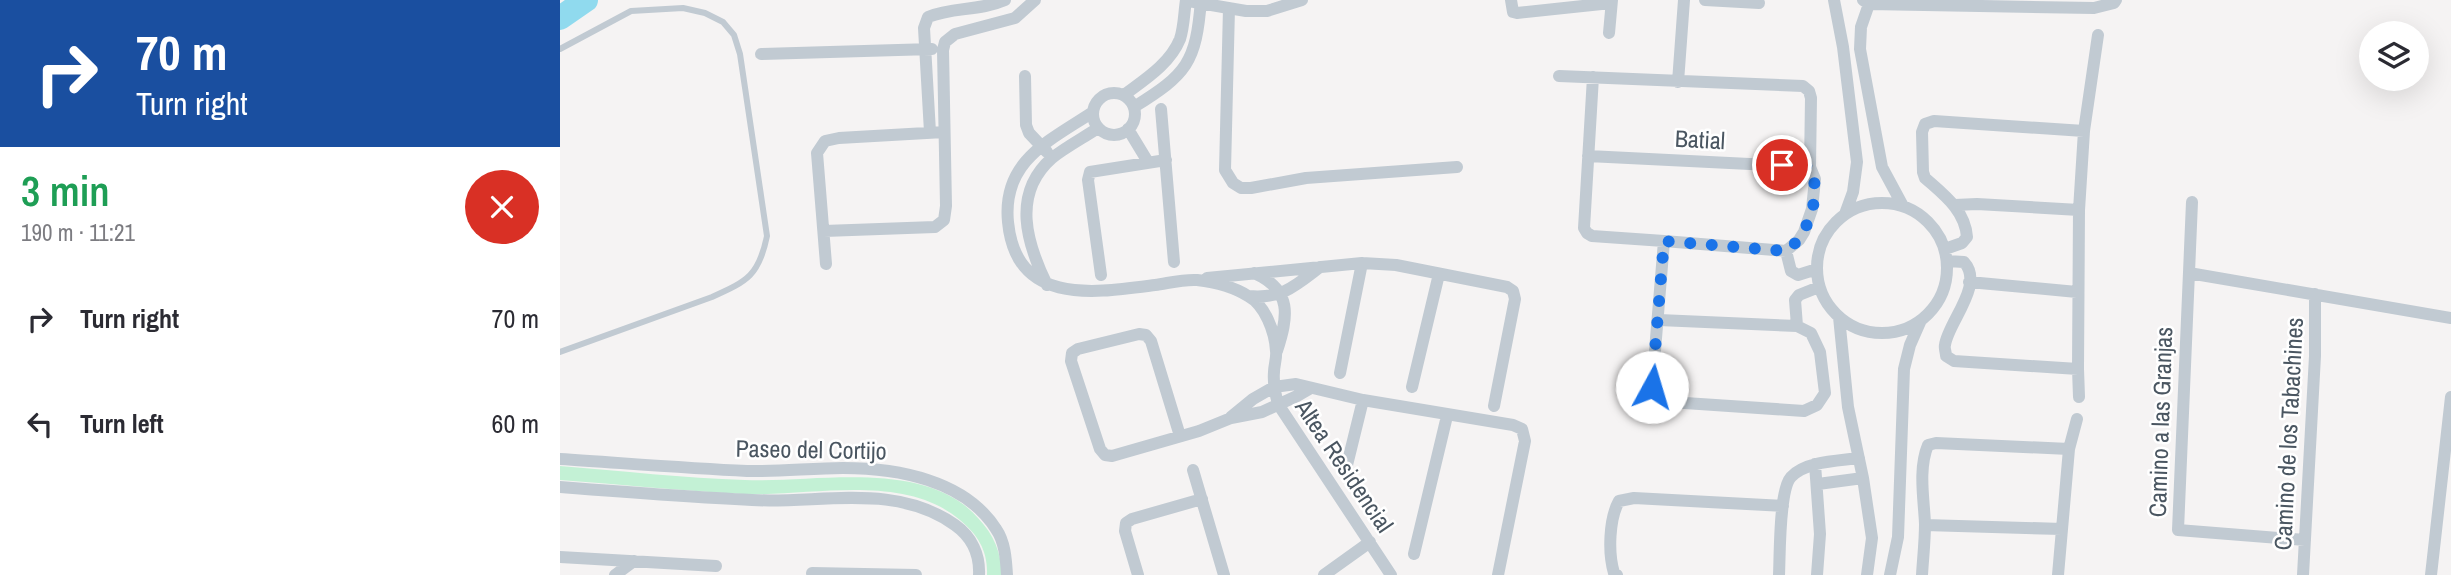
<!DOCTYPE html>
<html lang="en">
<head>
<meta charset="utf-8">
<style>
	:root { --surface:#fff; --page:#f2f2f3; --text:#2b2b33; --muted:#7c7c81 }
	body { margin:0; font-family:"Archivo Narrow",sans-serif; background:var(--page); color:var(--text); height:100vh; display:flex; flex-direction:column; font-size:26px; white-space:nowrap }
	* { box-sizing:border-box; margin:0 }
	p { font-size:23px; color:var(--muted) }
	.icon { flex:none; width:38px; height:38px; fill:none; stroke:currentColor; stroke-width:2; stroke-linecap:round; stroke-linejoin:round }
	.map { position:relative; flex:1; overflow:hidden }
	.side { display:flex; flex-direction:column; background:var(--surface); width:560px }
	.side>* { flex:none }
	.top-card { background:#1a4fa0; color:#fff; overflow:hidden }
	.controls { position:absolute; left:1799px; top:21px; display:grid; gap:14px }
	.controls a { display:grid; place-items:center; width:70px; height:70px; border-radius:50%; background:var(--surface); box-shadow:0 7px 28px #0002; font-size:35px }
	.pin { position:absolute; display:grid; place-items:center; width:60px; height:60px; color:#fff; margin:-30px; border:4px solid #fff; border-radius:50%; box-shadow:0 2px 7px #0007 }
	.me { position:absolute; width:77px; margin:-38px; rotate:6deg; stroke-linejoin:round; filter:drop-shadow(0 0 5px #0008) }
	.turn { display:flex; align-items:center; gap:24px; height:147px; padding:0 21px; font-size:32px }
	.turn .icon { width:91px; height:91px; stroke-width:2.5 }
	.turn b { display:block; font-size:49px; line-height:60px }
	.round { display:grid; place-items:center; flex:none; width:74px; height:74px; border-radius:37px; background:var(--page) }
	.head { display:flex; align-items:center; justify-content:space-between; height:119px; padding:0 21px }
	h1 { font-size:42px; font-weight:600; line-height:52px; color:#1e9e55 }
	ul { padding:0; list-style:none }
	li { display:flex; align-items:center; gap:21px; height:105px; padding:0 21px }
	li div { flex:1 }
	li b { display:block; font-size:26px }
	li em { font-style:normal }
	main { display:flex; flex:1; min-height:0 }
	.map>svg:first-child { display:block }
	.green { fill:#c3f1d5 }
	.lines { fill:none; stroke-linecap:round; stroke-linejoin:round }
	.river { stroke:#90daee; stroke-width:24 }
	.service { stroke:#c1cad2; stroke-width:6 }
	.minor { stroke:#c1cad2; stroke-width:12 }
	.route { stroke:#1a73e8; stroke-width:12; stroke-dasharray:0 21.6 }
	.labels { text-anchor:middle; stroke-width:5; stroke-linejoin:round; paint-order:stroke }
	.street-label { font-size:24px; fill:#4a5661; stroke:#fff }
</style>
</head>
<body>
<main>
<section class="side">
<div class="top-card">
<div class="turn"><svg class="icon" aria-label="right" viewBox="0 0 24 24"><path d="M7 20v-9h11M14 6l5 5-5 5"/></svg><div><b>70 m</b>Turn right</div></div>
</div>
<div class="head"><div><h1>3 min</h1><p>190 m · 11:21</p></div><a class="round" style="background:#d93025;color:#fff"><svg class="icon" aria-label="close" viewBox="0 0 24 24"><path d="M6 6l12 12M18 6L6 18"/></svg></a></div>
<ul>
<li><svg class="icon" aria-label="right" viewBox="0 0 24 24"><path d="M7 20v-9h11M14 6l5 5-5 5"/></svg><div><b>Turn right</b></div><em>70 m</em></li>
<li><svg class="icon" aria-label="left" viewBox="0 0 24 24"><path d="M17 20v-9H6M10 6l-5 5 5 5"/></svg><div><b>Turn left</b></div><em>60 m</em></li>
</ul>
</section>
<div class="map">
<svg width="1891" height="575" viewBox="0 0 1891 575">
	<rect width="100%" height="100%" fill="#f5f3f3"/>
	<path class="green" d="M0,466C62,471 124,478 185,480C257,483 365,458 418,518C434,535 441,552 442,575H427C428,551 418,535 400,520C343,472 250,497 182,494C121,491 60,484 0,480Z"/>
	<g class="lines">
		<path class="river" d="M0,18L26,0"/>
		<path class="service" d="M0,49L71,11L123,8L145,13L163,22L174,35L180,54L207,236C199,275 188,281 152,297L0,352"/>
		<path class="minor" d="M951,0L953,12L957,13L1051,3
			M1145,0L1199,3
			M1274,0L1283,47L1297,162L1293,192L1285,214
			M1303,0L1309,4L1534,8L1554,3L1556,0
			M634,2L686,11H707L742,0
			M1309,4L1301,27L1300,49L1322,167L1343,206
			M669,8L665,170L673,183L681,188H691L746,178L897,167
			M1049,33L1052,0
			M201,54L372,49
			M465,76L466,125L469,133L487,152
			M999,76L1243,86L1249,91L1251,98L1250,167L1255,179L1252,209L1244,232L1239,240L1226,251L1104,241L1092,387L1098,399L1110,402L1244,411L1257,405L1265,393L1260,352L1251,333L1237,326L1099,320
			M1033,77L1024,228L1027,233L1032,236L1104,241
			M1118,82L1124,0
			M533 114a21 21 0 1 1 42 0a21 21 0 1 1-42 0Z
			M564,95C584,80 610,64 620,39C624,27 624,13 626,0
			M574,107C627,74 636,63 641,0
			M601,109L614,262
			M533,112C489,141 442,161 448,222C456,306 534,293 595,285C609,283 624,279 637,280C654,282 674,287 688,296C705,305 715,332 716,351C717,358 714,365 714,372C713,383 715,393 718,404L831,575
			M568,129L588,162
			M370,132L364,28L368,17C392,7 420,11 445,0
			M1028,156L1250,167
			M1632,202L1618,530L1745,540
			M1257 268a65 65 0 1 1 130 0a65 65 0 1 1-130 0Z
			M1395,205L1417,204L1519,210
			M264,231L375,227L384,220L386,206L383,50L385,42L395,34L455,18L475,0
			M1385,249L1402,243L1407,237C1405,210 1384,195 1365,178L1363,172L1362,132L1365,124L1374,121L1524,131
			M1226,251L1231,271L1238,275L1257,269
			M1387,261L1404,262C1425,285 1388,322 1385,345C1384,348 1386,352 1386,356L1394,361L1518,369L1519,210L1524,131L1538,35
			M266,264L257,153L265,141L279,138L384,132
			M694,273C733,290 728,317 717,351
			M1629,273L1891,318
			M541,275L528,180L530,172L606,160
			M647,278L802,263L836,265L947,287L953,291L955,299L934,406
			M1409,282L1517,292
			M487,285C467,244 451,194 492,158C506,147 523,138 538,128
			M689,296C722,299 735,286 760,267
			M1279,317L1288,407L1303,478L1312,538L1307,575
			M1237,326L1235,300L1239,295L1259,287
			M1518,369L1519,397
			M780,373L802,263
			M852,387L879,274
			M671,417L693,399L714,387L736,384L803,400L953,425L962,429L965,441L938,575
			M620,436L591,341L586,335L579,334L518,349L512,353L511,361L540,449L545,455L552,456L639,431L671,418L702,412L737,396L749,389
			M0,459C62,463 125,468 187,471C219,472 251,468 283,468C337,468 405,480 436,529C445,542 446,559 447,575
			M1255,464L1260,534L1257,575
			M787,465L803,400
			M633,470L664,575
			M1258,484L1303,478
			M0,487C64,492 128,497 192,500C260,504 335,482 395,525C412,537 420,555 419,575
			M1365,525L1502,529
			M854,554L887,416
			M0,557L156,566
			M252,573L356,575
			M55,575L74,561
			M578,575L565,531L566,523L572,519L642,499
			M764,575L810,542
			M1057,575L1054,573C1048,553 1049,519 1059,501L1074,498L1223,506
			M1219,575C1220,555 1219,490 1231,477C1246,461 1278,461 1299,458
			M1330,575L1338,537L1344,369L1350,345L1361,320
			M1362,575C1363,558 1365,541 1365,524C1364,499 1358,469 1368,445L1376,443L1509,449
			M1498,575L1509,449L1517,419
			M1743,575L1755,356V294
			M1871,575L1891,397"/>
	</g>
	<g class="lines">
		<path class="route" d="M1092,387L1104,241L1227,251C1250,232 1262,194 1250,166L1222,165"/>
	</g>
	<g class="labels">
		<g class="street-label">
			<text transform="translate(1140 140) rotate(3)" y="8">Batial</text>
			<text transform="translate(1601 422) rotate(-88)" y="8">Camino a las Granjas</text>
			<text transform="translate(1729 434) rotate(-87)" y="8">Camino de los Tabachines</text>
			<text transform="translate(251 450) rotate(1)" y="8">Paseo del Cortijo</text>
			<text transform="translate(784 466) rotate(56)" y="8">Altea Residencial</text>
		</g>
	</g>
</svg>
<div class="controls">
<a><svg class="icon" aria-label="layers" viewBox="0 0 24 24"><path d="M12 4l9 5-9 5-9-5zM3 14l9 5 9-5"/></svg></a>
</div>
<div class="pin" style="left:1222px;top:165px;background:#d93025"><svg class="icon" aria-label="arrive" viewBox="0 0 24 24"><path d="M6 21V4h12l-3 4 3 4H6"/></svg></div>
<svg class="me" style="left:1092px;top:387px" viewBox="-20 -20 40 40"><circle r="19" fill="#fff"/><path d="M0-13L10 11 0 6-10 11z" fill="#1a73e8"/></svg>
</div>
</main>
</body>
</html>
